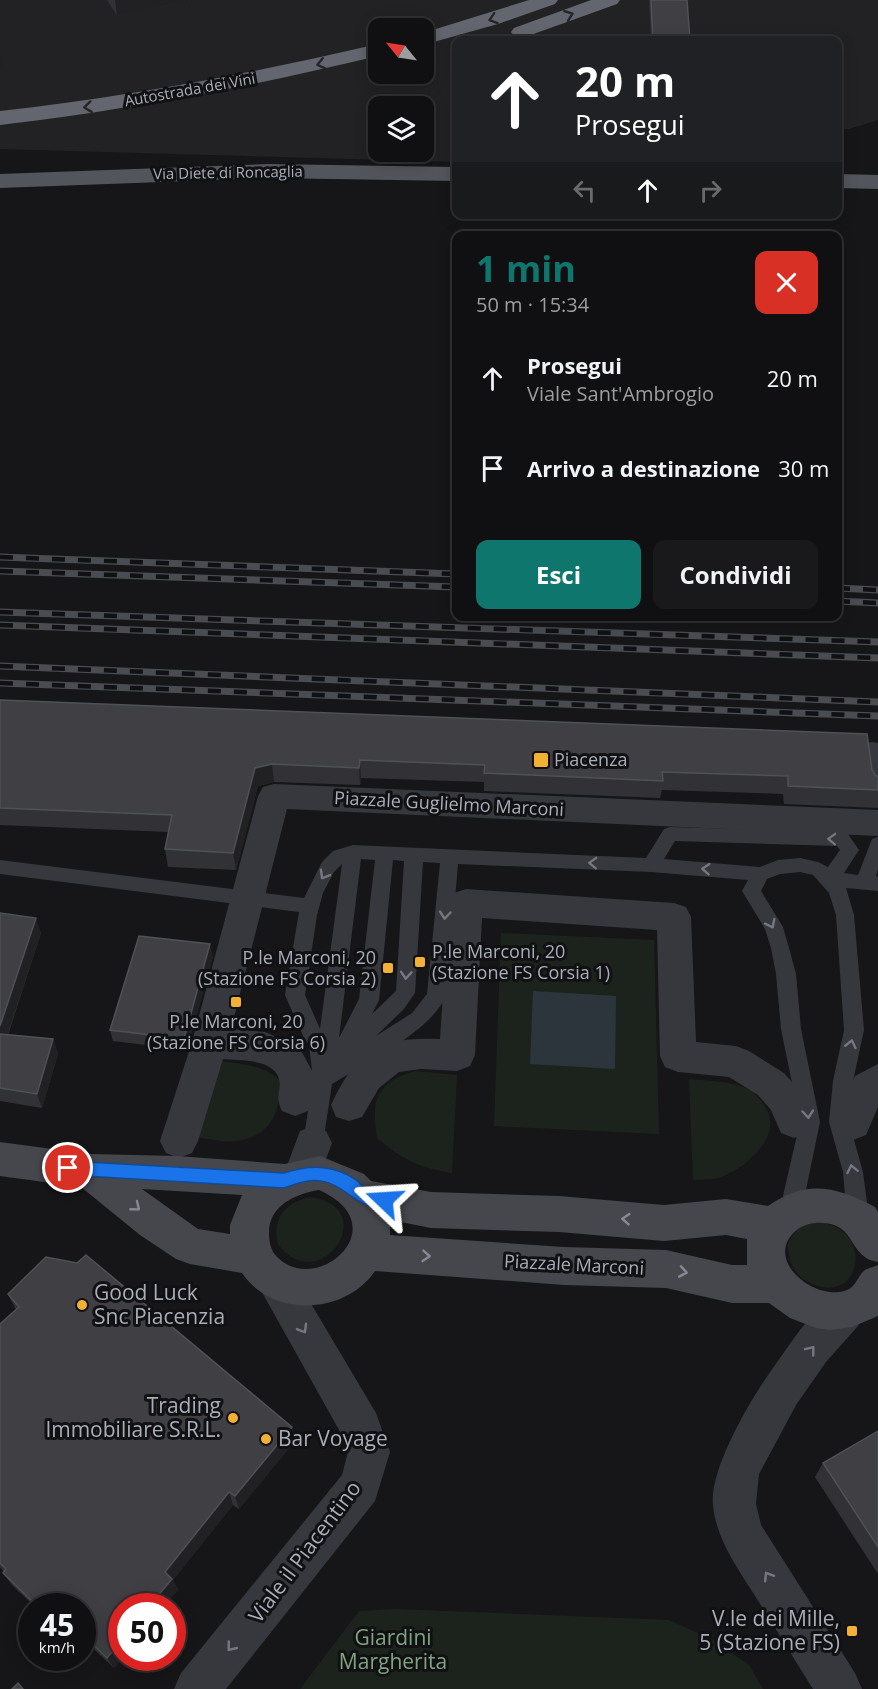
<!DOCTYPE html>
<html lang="it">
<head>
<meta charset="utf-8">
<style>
	:root { --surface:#101012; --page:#19191b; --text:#f1f3f6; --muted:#9c9d9f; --line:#303032; --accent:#0f766e }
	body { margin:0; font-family:"Open Sans",sans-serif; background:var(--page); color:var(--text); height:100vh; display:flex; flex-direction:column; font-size:22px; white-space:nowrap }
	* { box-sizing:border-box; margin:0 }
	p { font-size:20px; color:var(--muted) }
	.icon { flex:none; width:33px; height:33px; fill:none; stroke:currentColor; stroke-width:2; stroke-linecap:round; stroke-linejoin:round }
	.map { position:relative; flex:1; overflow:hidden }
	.side { position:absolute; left:452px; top:231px; width:390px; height:390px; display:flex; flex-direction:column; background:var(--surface); border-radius:12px; box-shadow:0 3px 15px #0003,0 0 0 2px var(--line) }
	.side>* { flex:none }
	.banner { position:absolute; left:452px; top:36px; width:390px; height:183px; border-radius:12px; box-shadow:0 3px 15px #0003,0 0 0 2px var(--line); background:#202124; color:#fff; overflow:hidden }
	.needle { width:39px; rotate:300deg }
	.buttons { position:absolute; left:368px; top:18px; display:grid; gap:12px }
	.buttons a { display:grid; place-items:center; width:66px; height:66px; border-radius:12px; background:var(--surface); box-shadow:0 3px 15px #0003,0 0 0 2px var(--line); font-size:30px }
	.speed { position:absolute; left:18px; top:1593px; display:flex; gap:12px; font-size:30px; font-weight:700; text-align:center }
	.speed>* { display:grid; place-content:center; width:78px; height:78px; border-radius:50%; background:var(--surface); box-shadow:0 3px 15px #0003,0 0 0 2px var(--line); line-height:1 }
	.speed small { font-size:15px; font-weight:400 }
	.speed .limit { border:9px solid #d22; background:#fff; color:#111 }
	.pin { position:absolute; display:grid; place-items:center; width:51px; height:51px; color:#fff; margin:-26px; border:3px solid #fff; border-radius:50%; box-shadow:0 2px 6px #0007 }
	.me { position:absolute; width:66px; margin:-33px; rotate:290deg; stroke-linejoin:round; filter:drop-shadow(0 0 4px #0008) }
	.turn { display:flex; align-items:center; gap:21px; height:126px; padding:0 24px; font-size:27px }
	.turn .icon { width:78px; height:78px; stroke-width:2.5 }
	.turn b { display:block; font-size:42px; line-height:51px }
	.lanes { display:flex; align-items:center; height:57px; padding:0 24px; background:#0003; justify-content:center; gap:30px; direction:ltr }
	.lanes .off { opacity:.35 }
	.round { display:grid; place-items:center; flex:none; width:63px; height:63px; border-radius:12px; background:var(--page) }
	.overview { display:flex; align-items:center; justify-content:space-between; height:102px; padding:0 24px }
	h1 { font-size:36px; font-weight:700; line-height:45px; color:var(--accent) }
	.primary-button { display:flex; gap:12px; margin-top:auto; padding:12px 24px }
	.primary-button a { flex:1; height:69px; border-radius:12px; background:var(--accent); color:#fff; font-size:24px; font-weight:700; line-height:69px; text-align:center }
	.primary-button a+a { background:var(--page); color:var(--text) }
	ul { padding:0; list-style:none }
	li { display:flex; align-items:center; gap:18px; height:90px; padding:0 24px }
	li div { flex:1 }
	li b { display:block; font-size:22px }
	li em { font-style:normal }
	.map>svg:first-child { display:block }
	.built { fill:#222225; fill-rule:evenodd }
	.green { fill:#1c231d }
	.water { fill:#2c353c }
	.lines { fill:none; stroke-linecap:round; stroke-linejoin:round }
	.lane { fill:#37383d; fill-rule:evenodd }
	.street { fill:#37383d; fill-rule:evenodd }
	.secondary { fill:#45474d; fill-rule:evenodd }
	.primary { fill:#53555c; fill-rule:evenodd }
	.highway { fill:#63666e; fill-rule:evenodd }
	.rail-casing { stroke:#4a4c52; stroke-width:7 }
	.rail { stroke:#111113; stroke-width:4.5; stroke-dasharray:13; stroke-linecap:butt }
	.wall { fill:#323236 }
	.shaded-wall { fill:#212124 }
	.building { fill:#3f3f44; stroke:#4f5156; stroke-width:1.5 }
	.oneway { stroke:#26262a }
	.oneway2 { stroke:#757881 }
	.oneway3 { stroke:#858993 }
	.route { fill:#1a73e8; stroke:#114b97; stroke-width:1.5 }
	.poi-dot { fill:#f2b134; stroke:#111113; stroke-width:2 }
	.labels { text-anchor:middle; stroke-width:6; stroke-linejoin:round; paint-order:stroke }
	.far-street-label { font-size:15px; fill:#a8adb8; stroke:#111113 }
	.poi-label { font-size:18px; fill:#a8adb8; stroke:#111113; text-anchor:start }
	.street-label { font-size:18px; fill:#a8adb8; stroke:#111113 }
	.near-poi-label { font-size:21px; fill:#a8adb8; stroke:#111113; text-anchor:start }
	.near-street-label { font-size:21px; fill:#a8adb8; stroke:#111113 }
	.near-park-label { font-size:21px; fill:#7fa381; stroke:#111113 }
</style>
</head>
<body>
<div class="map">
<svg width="878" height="1689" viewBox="0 0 878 1689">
	<rect width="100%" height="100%" fill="#161618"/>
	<path class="built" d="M0,0H878V120L849,129H837V40H456V162L0,149ZM378,28H423V74H378ZM378,106H423V152H378Z"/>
	<path class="green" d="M501,933L654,940L659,1134L494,1126Z
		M220,1061C244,1064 262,1065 280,1080C281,1112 271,1136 237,1141C224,1143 207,1138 194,1137Z
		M415,1071L457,1075L452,1173C417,1167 404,1160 377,1138C371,1099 376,1083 415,1071Z
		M689,1079C708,1081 731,1081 748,1089C755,1092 760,1099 764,1105C786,1134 746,1168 721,1177C713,1180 702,1179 693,1180Z
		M310,1197C384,1207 319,1300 278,1244C272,1218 285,1203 310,1197Z
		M809,1222C878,1219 864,1311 808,1282C793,1274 788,1260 788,1243L799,1227Z
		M395,1609L669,1620L711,1639L749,1665L763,1689H300L359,1611Z"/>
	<path class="water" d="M533,991L616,996L615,1069L530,1064Z"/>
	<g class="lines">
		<path class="lane" d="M872,742L878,743V794L872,792L869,787L863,748L866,743Z
			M670,827L842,832L848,834L859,850L844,873L858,875L872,839L878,837V869L876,876L878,877V891L846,888L854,915L864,1030L853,1081L849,1122L863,1172L869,1218L865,1225L858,1228L851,1225L847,1218L843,1172L829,1122L833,1081L844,1030L836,915L829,893L813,875L800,872L780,874L767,879L761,891L783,927L789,948L796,974L801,1029L820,1122L802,1209L798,1216L791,1219L784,1216L780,1209L800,1122L781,1029L776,974L771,948L765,929L742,891L748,880L651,872L458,864L447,994C431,1032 367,1062 332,1084L323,1143L320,1149L313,1152L306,1149L303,1143L313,1079L309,1045L304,1038L285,995L299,912L0,874V860L304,898L322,862L333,851L353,845L646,858L664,829ZM675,841L837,846L840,850L828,867L818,862L800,858L778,860L760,867L664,859ZM361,859L375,860L359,999L339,1038ZM393,860L404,861L396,991L372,1014L379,1000ZM423,862L440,863L427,994L412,1013L376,1036L404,1009L415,993ZM342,864L320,1029L305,995L317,915L323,893L334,872Z"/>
		<path class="street" d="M274,784L878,810V836L287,809L231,1029L265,1032L299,1047L316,1078L313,1100L308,1111L295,1116L282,1111C274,1095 282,1091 279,1079C273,1058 239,1061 223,1059L198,1141L192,1153L179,1158L166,1153L160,1141L192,1042L258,796L263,787Z
			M466,889L674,903L686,907L691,917L696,1042L736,1046L749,1051L784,1073L798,1089L813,1121L807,1133L794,1138L781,1133L771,1110L758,1095L729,1077L678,1072L665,1067L660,1056L657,930L482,918L475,1055L470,1066L457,1071L421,1069L399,1072L379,1088L362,1117L349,1121L336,1117L331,1105C356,1051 380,1036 440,1039L449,903L454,893Z
			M878,1064V1107L866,1135L853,1140L840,1135L834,1123L855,1076Z
			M313,1126L326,1131L332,1143L316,1186L303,1191L290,1186L284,1174L300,1131Z
			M274,1259L288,1265L376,1413L390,1452L375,1501L226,1689H174L181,1673L342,1475L348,1452L343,1437L254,1278L260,1265Z
			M844,1293L858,1298L864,1312L858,1326L826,1362L796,1405L759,1474L756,1504L761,1525L855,1673L862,1689H813C794,1659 776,1629 757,1599C739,1570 716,1540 713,1505C709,1469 752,1397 773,1368C792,1342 813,1305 844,1293Z"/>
		<path class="secondary" d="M0,1142L90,1154L177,1156L285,1164L320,1156L364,1174L371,1181L431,1192L559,1196L664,1205L726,1199L768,1206C806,1179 836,1186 875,1207L878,1212V1262C874,1261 868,1260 865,1257C852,1248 851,1231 834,1225C822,1221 808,1222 798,1229C760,1258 815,1303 847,1290C856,1287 858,1275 865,1270C868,1268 874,1267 878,1265V1316L852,1327L830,1330L816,1328L790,1318L769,1303H732L666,1288L564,1285L375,1271C346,1314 273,1319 242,1273L190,1264L176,1259L140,1235L81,1187L0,1176ZM142,1189L242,1195L230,1225V1234L198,1229ZM319,1190C402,1227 310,1303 273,1252C270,1246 269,1240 269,1234C268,1206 295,1194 319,1190ZM390,1220L431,1228L559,1232L664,1241L726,1235L747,1239V1265H732L666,1250L564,1247L390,1235Z"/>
		<path class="primary" d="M270,164L456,167V181L270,178L0,188V174Z
			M837,174L878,175V189L837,188Z"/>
		<path class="highway" d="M529,0H558L555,4L498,24L423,45V33Z
			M591,0H620L617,4L528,36L521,38L514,36L511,32L514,28Z
			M378,44V56C253,86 128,110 0,125V111C128,97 253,73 378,44Z"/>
		<defs>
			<path id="rail" d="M0,557L456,574
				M0,571L456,587
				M837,588L878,590
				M837,601L878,603
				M0,612L878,642
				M0,625L878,658
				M0,666L878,702
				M0,683L878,716"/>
		</defs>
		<use href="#rail" class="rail-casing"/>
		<use href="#rail" class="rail"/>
	</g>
	<path class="wall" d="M107,0H192L117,16Z
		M649,0H687L690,40H651Z
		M0,700L872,770L876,776H878V808L784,804L783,794L662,790L660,798L484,791V782L361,778L360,785L274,782L258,786L236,870L168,867L165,849L168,832L0,825Z
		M0,913L41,933L8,1035L53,1039L58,1054L42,1108L0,1101Z
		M213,956L187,1050L113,1041L110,1030Z
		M8,1294L292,1427L295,1441L239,1509L233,1505L173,1580L178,1590L164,1606H122V1658H123L114,1668L82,1638V1606H34L12,1585L3,1573L4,1572L0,1567V1324L16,1310Z
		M878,1431V1574L815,1477L823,1463Z"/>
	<path class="shaded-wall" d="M115,0H192L117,16Z
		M0,52L3,65L0,66Z
		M360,760L361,778L360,785L359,768Z
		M272,764L274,782L258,786L236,870L233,853L255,768Z
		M36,918L41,933L3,1048L0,1040V1026Z
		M210,944L213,956L187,1050L184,1039Z
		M53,1039L58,1054L42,1108L37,1094Z
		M292,1427L295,1441L239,1509L235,1496Z
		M229,1492L233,1505L173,1580L178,1590L164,1606H149L165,1572Z
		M122,1640V1658H123L114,1668L107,1658Z"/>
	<path class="building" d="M651,0H687L690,40H653Z
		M0,700L867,734L872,770L876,776H878V790L788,786V776L662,772L663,781L484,773L485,765L360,760L359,768L272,764L255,768L233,853L165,849L172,815L0,808Z
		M0,913L36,918L0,1026Z
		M139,936L210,944L184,1039L110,1030Z
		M0,1034L53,1039L37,1094L0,1088Z
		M86,1255L292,1427L235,1496L229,1492L165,1572L172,1579L149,1606H122V1640L107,1658L82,1634V1606H53L50,1604L48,1606H37L3,1573L6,1569L0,1563V1324L19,1307L8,1294L46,1257L77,1263Z
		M878,1431V1547L823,1463Z
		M18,1683L23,1689H12Z"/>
	<defs><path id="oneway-chevron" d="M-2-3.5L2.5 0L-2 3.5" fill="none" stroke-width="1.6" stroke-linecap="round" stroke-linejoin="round" transform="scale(1.5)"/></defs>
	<g class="oneway">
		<use href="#oneway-chevron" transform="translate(569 15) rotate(-20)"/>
		<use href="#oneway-chevron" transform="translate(493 19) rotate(162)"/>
		<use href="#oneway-chevron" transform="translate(321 64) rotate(167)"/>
		<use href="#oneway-chevron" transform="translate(88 107) rotate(173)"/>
	</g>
	<g class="oneway2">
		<use href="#oneway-chevron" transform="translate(832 839) rotate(-178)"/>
		<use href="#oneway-chevron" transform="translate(593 863) rotate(-178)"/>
		<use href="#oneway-chevron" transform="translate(706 869) rotate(-176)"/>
		<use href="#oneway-chevron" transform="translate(324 875) rotate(120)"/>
		<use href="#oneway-chevron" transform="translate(445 915) rotate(95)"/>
		<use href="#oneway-chevron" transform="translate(771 924) rotate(63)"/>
		<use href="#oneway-chevron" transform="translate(406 975) rotate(94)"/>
		<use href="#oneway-chevron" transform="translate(851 1044) rotate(-77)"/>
		<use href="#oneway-chevron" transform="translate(808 1114) rotate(85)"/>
		<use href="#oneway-chevron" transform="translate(852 1169) rotate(-102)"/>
		<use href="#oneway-chevron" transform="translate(303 1329) rotate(60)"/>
		<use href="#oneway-chevron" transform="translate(811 1350) rotate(-52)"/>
		<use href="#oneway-chevron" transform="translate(768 1576) rotate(-122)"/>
		<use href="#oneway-chevron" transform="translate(231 1647) rotate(129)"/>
	</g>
	<g class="oneway3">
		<use href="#oneway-chevron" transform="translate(136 1207) rotate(39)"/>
		<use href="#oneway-chevron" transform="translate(626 1219) rotate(-176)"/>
		<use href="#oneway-chevron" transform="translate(426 1256) rotate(4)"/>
		<use href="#oneway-chevron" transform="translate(683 1272) rotate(10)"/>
	</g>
	<path class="route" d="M68,1161L284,1173C309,1165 333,1164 356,1180C360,1182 362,1187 366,1190C372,1193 382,1192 389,1195L391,1200L389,1205C362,1216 346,1184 321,1181C308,1179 296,1184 284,1188L68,1175L62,1173L60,1168L62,1163Z"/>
	<g class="poi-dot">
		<rect x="533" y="752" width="16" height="16" rx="3"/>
		<rect x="414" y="956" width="12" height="12" rx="3"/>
		<rect x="382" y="962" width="12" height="12" rx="3"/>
		<rect x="230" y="996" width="12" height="12" rx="3"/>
		<circle cx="82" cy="1305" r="6"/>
		<circle cx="233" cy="1418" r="6"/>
		<circle cx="266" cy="1439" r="6"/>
		<rect x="846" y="1625" width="12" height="12" rx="3"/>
	</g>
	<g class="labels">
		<g class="far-street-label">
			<text transform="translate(190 90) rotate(-10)" y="5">Autostrada dei Vini</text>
			<text transform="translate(228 173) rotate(-1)" y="5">Via Diete di Roncaglia</text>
		</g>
		<g class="poi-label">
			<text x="554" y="766">Piacenza</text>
			<text x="432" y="958">P.le Marconi, 20<tspan x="432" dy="21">(Stazione FS Corsia 1)</tspan></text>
			<text x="376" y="964" text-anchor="end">P.le Marconi, 20<tspan x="376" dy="21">(Stazione FS Corsia 2)</tspan></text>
			<text x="236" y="1028" text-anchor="middle">P.le Marconi, 20<tspan x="236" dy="21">(Stazione FS Corsia 6)</tspan></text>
		</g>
		<g class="street-label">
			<text transform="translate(449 804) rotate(3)" y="6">Piazzale Guglielmo Marconi</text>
			<text transform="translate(574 1265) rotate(3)" y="6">Piazzale Marconi</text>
		</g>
		<g class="near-poi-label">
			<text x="94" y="1300">Good Luck<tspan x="94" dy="24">Snc Piacenzia</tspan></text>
			<text x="221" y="1413" text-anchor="end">Trading<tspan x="221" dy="24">Immobiliare S.R.L.</tspan></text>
			<text x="278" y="1446">Bar Voyage</text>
			<text x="840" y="1626" text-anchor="end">V.le dei Mille,<tspan x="840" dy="24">5 (Stazione FS)</tspan></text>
		</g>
		<g class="near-street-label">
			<text transform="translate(305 1552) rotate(-53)" y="7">Viale il Piacentino</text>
		</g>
		<g class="near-park-label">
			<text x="393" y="1645">Giardini<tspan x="393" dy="24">Margherita</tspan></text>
		</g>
	</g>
</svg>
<div class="buttons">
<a><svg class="needle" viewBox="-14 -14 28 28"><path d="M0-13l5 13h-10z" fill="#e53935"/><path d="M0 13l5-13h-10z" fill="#9c9d9f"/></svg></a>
<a><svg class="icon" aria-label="layers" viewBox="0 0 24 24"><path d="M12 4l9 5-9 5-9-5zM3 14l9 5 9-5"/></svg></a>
</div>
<div class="speed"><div>45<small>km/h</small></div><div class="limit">50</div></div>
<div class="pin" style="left:68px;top:1168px;background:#d93025"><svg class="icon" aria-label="arrive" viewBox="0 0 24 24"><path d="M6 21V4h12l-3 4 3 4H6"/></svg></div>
<svg class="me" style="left:384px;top:1200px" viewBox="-20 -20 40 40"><path d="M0-17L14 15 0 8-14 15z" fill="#1a73e8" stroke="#fff" stroke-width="4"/></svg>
<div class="banner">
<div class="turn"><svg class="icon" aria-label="ahead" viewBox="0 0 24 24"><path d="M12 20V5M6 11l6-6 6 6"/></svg><div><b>20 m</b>Prosegui</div></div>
<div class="lanes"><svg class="icon off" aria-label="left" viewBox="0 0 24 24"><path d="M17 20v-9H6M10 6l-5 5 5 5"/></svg><svg class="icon" aria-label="ahead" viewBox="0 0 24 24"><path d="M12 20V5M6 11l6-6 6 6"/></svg><svg class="icon off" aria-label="right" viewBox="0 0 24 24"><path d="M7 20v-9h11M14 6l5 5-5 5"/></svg></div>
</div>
<section class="side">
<div class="overview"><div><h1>1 min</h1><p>50 m · 15:34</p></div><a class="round" style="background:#d93025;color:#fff"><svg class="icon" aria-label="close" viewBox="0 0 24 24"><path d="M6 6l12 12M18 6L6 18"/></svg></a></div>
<ul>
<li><svg class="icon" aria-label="ahead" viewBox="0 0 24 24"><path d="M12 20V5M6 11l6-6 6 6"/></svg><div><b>Prosegui</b><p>Viale Sant'Ambrogio</p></div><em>20 m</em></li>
<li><svg class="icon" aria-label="arrive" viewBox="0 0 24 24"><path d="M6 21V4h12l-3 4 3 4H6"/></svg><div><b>Arrivo a destinazione</b></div><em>30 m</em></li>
</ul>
<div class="primary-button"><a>Esci</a><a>Condividi</a></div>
</section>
</div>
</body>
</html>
